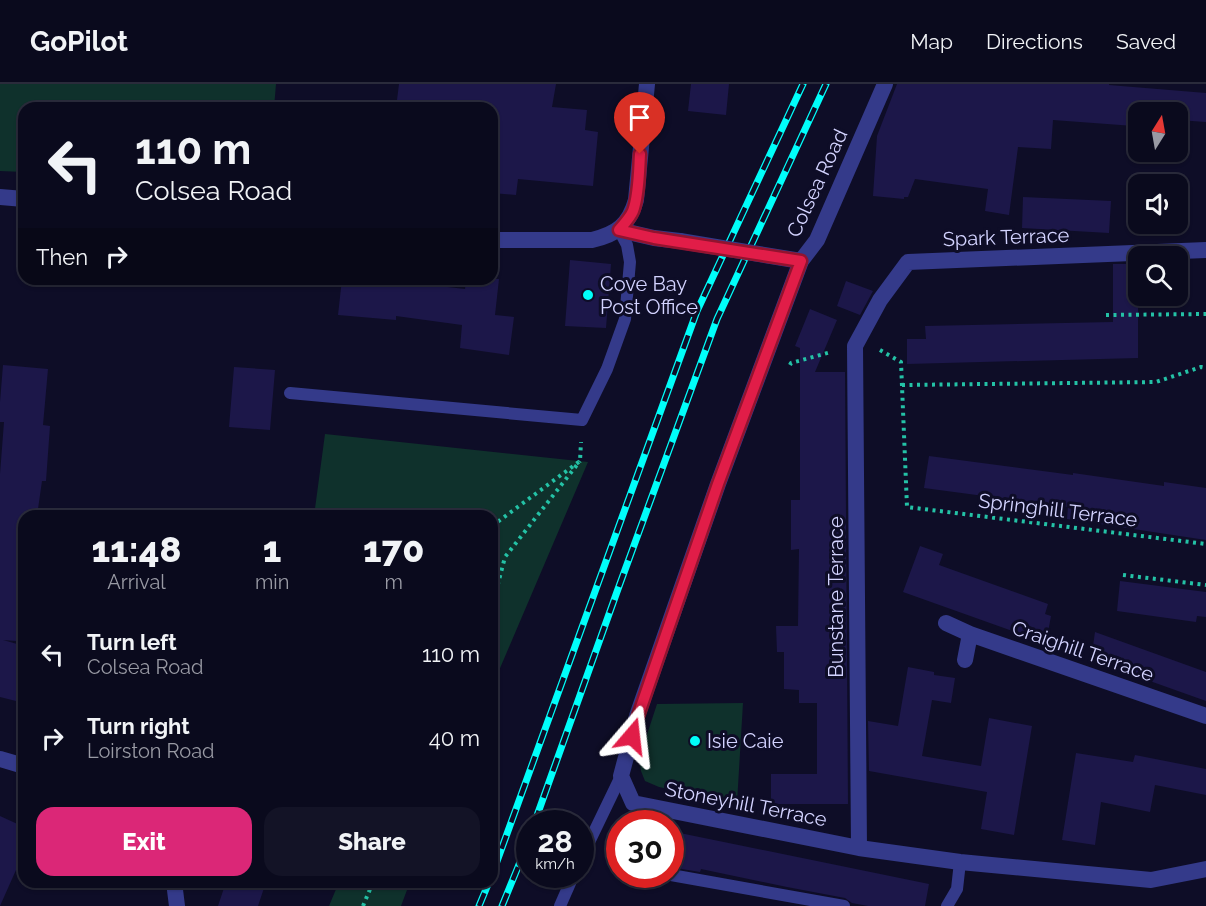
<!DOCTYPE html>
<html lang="en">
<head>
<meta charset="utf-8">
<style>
	:root { --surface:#0a0a1d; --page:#131326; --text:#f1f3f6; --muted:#999aa4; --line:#2a2b3b; --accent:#db2777 }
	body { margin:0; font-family:Raleway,sans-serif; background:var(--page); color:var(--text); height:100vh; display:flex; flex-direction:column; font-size:22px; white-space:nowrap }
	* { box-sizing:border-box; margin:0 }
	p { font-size:20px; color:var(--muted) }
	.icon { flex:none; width:33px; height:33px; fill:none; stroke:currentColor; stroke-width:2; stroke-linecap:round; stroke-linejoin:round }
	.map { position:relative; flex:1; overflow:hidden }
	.side { position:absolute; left:18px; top:426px; width:480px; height:378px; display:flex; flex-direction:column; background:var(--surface); border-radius:18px; box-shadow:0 2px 4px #0004,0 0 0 2px var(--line) }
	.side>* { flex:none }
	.guide { position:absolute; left:18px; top:18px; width:480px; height:183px; border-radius:18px; box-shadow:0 2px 4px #0004,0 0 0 2px var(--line); background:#0a0a1d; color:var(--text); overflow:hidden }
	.needle { width:39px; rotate:11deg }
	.tools { position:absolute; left:1128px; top:18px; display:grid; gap:12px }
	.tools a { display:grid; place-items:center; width:60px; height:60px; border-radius:12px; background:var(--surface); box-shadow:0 2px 4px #0004,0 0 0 2px var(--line); font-size:30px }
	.speed { position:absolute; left:516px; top:726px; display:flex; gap:12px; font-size:30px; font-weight:700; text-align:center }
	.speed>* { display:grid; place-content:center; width:78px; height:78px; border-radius:50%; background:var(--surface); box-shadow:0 2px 4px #0004,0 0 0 2px var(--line); line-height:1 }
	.speed small { font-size:15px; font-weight:400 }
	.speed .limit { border:9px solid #d22; background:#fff; color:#111 }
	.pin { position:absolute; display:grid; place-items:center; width:51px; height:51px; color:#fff; margin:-62px -26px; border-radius:50% 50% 50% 0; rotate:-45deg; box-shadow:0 0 6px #0007 }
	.pin .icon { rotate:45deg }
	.me { position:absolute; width:66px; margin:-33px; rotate:17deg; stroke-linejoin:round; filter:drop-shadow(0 0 4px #0008) }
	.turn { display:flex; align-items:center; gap:21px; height:126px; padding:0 18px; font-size:27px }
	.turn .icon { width:78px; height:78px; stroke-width:2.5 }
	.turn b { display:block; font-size:42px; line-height:51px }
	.then { display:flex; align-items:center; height:57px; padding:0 18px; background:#0003; gap:12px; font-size:22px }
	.eta { display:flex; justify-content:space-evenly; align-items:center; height:102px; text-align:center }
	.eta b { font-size:36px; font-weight:800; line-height:42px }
	.button { display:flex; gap:12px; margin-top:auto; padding:12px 18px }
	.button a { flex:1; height:69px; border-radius:18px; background:var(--accent); color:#fff; font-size:24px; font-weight:800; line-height:69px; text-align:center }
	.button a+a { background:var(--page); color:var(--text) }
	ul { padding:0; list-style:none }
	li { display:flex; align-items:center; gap:18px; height:84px; padding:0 18px }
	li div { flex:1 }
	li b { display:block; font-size:22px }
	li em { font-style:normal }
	header { display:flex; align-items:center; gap:36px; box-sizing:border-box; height:84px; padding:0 30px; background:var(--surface); border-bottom:2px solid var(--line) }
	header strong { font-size:28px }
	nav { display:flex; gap:33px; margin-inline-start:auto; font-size:21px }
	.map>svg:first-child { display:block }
	.green { fill:#0f312c }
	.building { fill:#1c1749 }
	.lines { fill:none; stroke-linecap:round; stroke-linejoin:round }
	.path { stroke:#24c2a6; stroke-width:4; stroke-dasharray:3 4.5; stroke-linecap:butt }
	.service { stroke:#343a8a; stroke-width:12 }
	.minor { stroke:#343a8a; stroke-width:16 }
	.tertiary { stroke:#343a8a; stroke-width:16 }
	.rail-casing { stroke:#00fefa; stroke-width:7 }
	.rail { stroke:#0e0d27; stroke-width:4.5; stroke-dasharray:14; stroke-linecap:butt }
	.minor-bridge { stroke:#343a8a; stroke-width:16 }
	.route-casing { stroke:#92132f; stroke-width:15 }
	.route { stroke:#e11d48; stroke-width:10 }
	.poi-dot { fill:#00fefa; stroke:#0e0d27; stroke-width:2 }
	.labels { text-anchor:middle; stroke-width:6; stroke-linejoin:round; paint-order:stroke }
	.street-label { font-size:20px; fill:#d3d3ff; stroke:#0e0d27 }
	.poi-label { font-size:20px; fill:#d3d3ff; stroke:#0e0d27; text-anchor:start }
</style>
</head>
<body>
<header>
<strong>GoPilot</strong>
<nav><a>Map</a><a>Directions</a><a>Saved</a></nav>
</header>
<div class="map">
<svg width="1206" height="822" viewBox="0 0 1206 822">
	<rect width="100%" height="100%" fill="#0e0d27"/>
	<path class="green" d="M0,0H276L274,24H24V88L0,87Z
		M325,350L588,378L492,603V432H314Z
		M743,619L737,719L659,703L645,697L641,687L639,675L657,620Z
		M339,798H410L401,822H329Z"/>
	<path class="building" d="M399,0H556L552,23L587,26L585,46L598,48L593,102L518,95L516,111L492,109V24H396Z
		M691,0H729L726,31L688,27Z
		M897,0H1109V1L1206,9V38L1178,36V28H1138V33H1135L1134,42L1053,36L1051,65L1018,63L1009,131L985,127L988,105L915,95L908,113H904V115L873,112L877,52Z
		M1023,113L1111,117L1109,149L1022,144Z
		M570,176L611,180L606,244L565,242Z
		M1113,180H1138V274L907,280V255H926L925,242L1113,238Z
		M342,195H374V197L439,203V202L465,205L466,195H499L495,231L514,233L509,271L460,264L462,241L396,232V236L338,231Z
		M846,197L873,207L860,231L837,222Z
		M810,225L837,236L815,288H845L848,720H771V690H817V619H799V606L784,605V568H777L776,542H798L799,465L791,466V416H800V264L795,262Z
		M3,281L48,285L43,341L50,342L46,397H42L37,432H24V496L17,557L3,556L24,562V619L0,613V390L4,338H0V318Z
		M234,283L275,286L270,346L229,343Z
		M929,372L1073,391V389L1164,402V398L1206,404V456L1067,435L1068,423L924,404Z
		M920,462L943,470L939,481L1048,520L1045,530L1051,532L1046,559L903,508Z
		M1120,497L1206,508V533L1197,532L1196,538L1117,527Z
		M1095,548L1206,588V617L1091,576Z
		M908,583L934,588V591L955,594L951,619L932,616L922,672L981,682L989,634L1032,642L1014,751L981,745L987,708L869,687L868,637L898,642Z
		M1076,669L1133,678L1135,671L1206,685V711L1155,701L1150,728L1101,718L1095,761L1062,756Z
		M0,732L24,743V768L0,822Z
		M670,747L929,800L925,822H868L852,819L845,814L787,803L701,785L700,788L670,783Z
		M226,798H266L258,822H218Z"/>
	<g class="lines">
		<path class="path" d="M1106,231L1206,230
			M880,266L901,278L907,423L1206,460
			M790,281L791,279L831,268
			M902,301L1156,298L1201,283L1206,284
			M492,442L580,377L581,358
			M1123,491L1206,501
			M492,523L505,473L580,377
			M363,822L373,798"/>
		<path class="service" d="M290,309L582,336L607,285L625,235L630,178L627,161L619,146
			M580,777L621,692
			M671,791L844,822
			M560,822L574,790
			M947,822L957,805L960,778"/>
		<path class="minor" d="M885,0L817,156L801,177L718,400L637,632L621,692L633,719L859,764L960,778L1151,796L1206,785
			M619,146L654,154L680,157
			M946,539L970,550L1206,632
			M965,576L970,550
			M0,675L24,682
			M859,764L855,262L880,216L908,178L1206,166
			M174,798L177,822"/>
		<path class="tertiary" d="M0,113L24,115
			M492,156H592C617,150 629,141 636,116L647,0"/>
		<defs>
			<path id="rail" d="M534,740L618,505L717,235L826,0
				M492,791L697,227L803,0
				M479,822L489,798
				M502,822L518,783L530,752"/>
		</defs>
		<use href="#rail" class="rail-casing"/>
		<use href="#rail" class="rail"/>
		<path class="minor-bridge" d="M680,157L801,177"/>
	</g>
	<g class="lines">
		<defs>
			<path id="route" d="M632,652L638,632L718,400L801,177L654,154L619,146C624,140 630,134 633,127C639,111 639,87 640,70"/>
		</defs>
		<use href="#route" class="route-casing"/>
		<use href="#route" class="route"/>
	</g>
	<g class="poi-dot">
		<circle cx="588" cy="211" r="6"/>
		<circle cx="695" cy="657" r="6"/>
	</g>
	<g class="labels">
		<g class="street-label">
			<text transform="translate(817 99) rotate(-65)" y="7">Colsea Road</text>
			<text transform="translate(1006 153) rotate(-2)" y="7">Spark Terrace</text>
			<text transform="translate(1058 426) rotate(7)" y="7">Springhill Terrace</text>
			<text transform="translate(836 513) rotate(-90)" y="7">Bunstane Terrace</text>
			<text transform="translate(1083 567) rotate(19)" y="7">Craighill Terrace</text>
			<text transform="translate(746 720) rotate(11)" y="7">Stoneyhill Terrace</text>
		</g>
		<g class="poi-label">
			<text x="600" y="207">Cove Bay<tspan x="600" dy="23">Post Office</tspan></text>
			<text x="707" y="664">Isie Caie</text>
		</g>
	</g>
</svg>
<div class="tools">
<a><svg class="needle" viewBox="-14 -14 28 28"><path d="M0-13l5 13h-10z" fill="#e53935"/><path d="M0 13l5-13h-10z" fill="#999aa4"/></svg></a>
<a><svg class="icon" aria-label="sound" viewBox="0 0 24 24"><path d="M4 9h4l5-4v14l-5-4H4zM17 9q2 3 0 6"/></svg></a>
<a><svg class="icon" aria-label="search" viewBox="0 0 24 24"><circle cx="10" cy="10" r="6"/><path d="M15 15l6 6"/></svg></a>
</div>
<div class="speed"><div>28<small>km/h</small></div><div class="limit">30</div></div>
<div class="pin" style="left:640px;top:70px;background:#d93025"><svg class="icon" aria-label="arrive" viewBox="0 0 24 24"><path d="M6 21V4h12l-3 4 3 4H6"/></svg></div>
<svg class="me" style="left:632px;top:652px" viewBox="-20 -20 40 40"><path d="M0-17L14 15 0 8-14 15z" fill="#e11d48" stroke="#fff" stroke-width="4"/></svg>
<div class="guide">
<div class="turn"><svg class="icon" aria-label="left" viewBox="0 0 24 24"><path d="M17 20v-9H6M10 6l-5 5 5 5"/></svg><div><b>110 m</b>Colsea Road</div></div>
<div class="then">Then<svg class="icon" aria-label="right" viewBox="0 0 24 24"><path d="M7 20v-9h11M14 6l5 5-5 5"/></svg></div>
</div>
<section class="side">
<div class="eta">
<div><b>11:48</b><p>Arrival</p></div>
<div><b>1</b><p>min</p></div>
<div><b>170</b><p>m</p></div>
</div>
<ul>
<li><svg class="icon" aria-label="left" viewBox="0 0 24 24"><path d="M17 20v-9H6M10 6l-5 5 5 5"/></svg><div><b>Turn left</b><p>Colsea Road</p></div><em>110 m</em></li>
<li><svg class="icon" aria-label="right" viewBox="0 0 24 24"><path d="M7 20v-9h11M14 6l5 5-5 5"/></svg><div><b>Turn right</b><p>Loirston Road</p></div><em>40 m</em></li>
</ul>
<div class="button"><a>Exit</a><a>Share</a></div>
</section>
</div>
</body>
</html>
